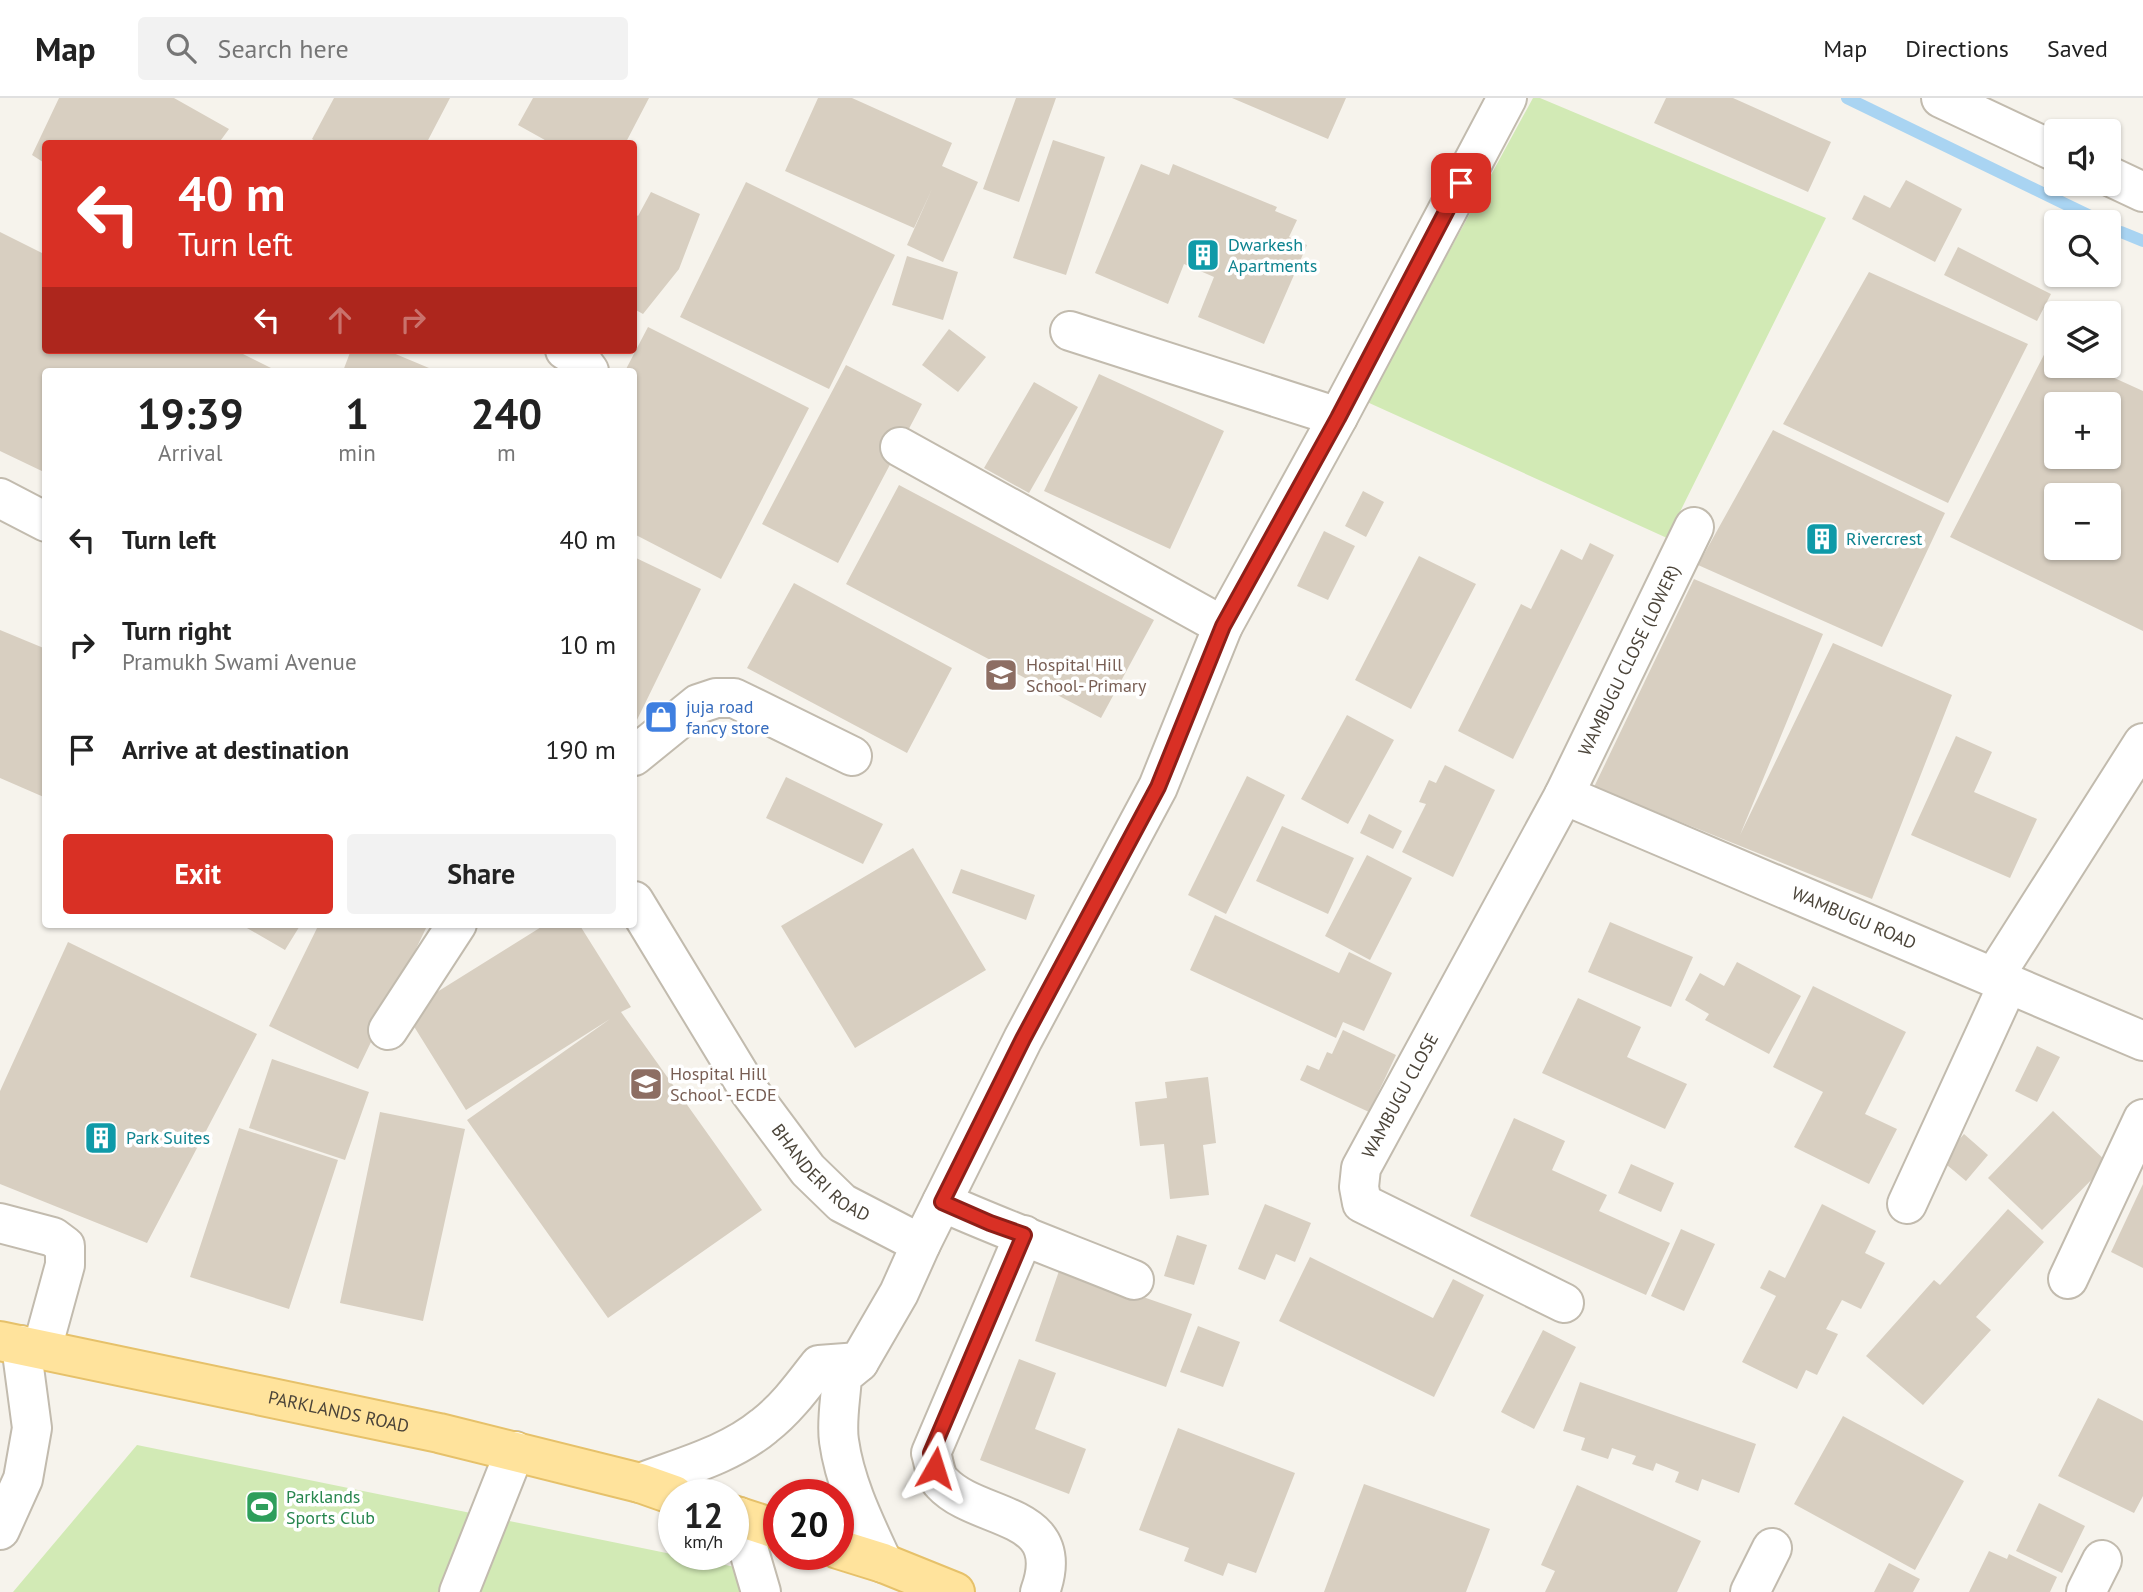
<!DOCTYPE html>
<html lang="en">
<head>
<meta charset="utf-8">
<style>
	:root { --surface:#fff; --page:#f2f2f2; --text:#222; --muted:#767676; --line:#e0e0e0; --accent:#d93025 }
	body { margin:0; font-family:"PT Sans",sans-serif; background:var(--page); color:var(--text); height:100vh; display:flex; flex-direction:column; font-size:26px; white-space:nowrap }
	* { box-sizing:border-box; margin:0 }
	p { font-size:23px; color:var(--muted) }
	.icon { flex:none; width:38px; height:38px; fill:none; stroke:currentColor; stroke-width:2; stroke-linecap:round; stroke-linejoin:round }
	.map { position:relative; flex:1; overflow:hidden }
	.side { position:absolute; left:42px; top:270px; width:595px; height:560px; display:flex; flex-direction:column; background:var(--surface); border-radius:7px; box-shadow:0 2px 5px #0004 }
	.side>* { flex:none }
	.hud { position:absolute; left:42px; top:42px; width:595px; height:214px; border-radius:7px; box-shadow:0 2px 5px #0004; background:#d93025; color:#fff; overflow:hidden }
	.buttons { position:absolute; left:2044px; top:21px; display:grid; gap:14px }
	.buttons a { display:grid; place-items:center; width:77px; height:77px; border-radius:7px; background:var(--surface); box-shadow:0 2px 5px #0004; font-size:35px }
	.speed { position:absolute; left:658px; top:1381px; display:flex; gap:14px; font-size:35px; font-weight:700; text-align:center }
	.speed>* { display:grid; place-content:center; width:91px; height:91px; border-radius:50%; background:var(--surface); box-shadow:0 2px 5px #0004; line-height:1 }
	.speed small { font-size:18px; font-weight:400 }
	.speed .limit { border:10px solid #d22; background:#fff; color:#111 }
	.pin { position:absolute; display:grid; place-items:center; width:60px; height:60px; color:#fff; margin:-30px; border-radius:14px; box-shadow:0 4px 10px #0006 }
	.me { position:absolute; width:77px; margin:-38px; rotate:6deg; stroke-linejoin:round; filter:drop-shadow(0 0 5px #0008) }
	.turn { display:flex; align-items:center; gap:24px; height:147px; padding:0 21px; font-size:32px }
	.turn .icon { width:91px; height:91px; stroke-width:2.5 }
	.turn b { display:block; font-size:49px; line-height:60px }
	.lanes { display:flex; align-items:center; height:66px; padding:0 21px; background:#0003; justify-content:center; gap:35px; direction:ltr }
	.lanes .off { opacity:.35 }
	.eta { display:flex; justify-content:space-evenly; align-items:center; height:119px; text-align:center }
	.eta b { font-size:42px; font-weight:800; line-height:49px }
	.primary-button { display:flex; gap:14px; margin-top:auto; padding:14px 21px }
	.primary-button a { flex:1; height:80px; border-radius:7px; background:var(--accent); color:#fff; font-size:28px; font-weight:800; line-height:80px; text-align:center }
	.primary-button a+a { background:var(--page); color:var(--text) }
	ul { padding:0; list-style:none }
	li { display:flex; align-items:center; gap:21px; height:105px; padding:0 21px }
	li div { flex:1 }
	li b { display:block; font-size:26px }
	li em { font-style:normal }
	header { display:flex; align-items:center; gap:42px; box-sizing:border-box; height:98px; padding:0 35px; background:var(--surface); border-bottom:2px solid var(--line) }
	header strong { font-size:33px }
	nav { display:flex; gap:38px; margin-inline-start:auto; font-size:24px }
	.search { width:490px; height:63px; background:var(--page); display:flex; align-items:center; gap:18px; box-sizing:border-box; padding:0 24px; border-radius:7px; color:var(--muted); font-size:26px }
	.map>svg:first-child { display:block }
	.green { fill:#d2eab5 }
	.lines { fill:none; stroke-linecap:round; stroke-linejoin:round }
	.stream { stroke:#a9d4f2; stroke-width:12 }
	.building { fill:#d8cfc1; fill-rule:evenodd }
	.minor-casing { stroke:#c2bbae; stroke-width:42 }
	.major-casing { stroke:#e6c16a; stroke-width:42 }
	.minor { stroke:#fff; stroke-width:38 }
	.major { stroke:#ffe39c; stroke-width:38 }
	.route-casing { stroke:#8d1f18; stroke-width:18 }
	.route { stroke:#d93025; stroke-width:12 }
	.labels { text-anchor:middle; stroke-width:7; stroke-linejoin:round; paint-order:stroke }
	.culture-label { font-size:18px; fill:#0d838f; stroke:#fff; text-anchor:start }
	.street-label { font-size:18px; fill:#4b4439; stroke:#fff }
	.education-label { font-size:18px; fill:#785e54; stroke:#fff; text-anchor:start }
	.shop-label { font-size:18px; fill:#366cbe; stroke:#fff; text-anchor:start }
	.leisure-label { font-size:18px; fill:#27864d; stroke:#fff; text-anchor:start }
</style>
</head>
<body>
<header>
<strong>Map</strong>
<div class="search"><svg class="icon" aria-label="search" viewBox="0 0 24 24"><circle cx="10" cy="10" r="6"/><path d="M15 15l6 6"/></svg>Search here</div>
<nav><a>Map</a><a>Directions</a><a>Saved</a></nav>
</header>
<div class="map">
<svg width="2143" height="1494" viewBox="0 0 2143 1494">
	<rect width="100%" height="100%" fill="#f6f3ec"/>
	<path class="green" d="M1533,0H1540L1826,120L1667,440L1367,304Z
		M137,1347L740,1470L746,1494H13Z"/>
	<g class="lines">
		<path class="stream" d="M1847,0L2090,118
			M2121,134L2143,143"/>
	</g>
	<path class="building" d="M59,0H174L229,31L218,46H46V66L32,57Z
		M334,0H450L426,46H320L312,41Z
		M533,0H649L625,46H552L518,27Z
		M818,0H852L952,45L942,68L978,84L943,164L907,147L932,91L914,130L785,73Z
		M1016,0H1056L1019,104L983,91Z
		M1232,0H1346L1328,41Z
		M1666,0H1733L1831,44L1808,94L1654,25Z
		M1053,42L1105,59L1066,177L1013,160Z
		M1141,66L1169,77L1173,66L1277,109L1275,113L1297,122L1289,139L1307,147L1264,246L1198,219L1214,179L1184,166L1168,206L1095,175Z
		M1906,82L1962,111L1935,164L1852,121L1864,97L1890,110Z
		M746,84L895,157L829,291L680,219Z
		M651,94L700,116L679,171L643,216L634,211V115L638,118Z
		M0,134L46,157V252H235L277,273H46V375L0,353Z
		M1958,149L2051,196L2037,223L1944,177Z
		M907,158L958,174L943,222L892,207Z
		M1869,174L2028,246L1948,405L1783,326Z
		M648,229L809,310L721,481L634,436V273H625Z
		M949,231L986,259L958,294L922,267Z
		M2048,249L2056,253V268H2088L2143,293V533L1950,439ZM2056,306H2109V359H2056ZM2056,397H2109V450H2056Z
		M351,252H386L429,270L428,273H343Z
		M846,267L922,306L838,465L762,426Z
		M1099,276L1224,333L1170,451L1044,393Z
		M1034,284L1078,309L1029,395L984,370Z
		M1773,332L1945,415L1882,549L1698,467Z
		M899,387L1154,522L1101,620L846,486Z
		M1363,393L1384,404L1366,439L1345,428Z
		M1324,433L1355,448L1328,502L1297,488Z
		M1590,445L1614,457L1513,661L1458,633L1521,506L1531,511L1561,451L1582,462Z
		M1419,458L1476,486L1411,611L1355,582Z
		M634,459L701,491L634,628Z
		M1694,481L1823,536L1740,737L1833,545L1952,597L1872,801L1594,689Z
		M794,485L952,570L907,655L747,570Z
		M0,532L46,551V700L0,680Z
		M1347,617L1394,642L1348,726L1301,701Z
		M1956,638L1992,654L1974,694L2037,721L2010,780L1911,737Z
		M1445,667L1495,692L1453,779L1402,754L1426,706L1419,704L1429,682L1436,685Z
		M1247,678L1285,697L1226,816L1188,797Z
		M786,679L883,726L863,766L766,720Z
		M1369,716L1402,733L1393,751L1360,735Z
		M1282,728L1354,760L1328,816L1256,783Z
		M913,750L986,872L855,950L781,828Z
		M1367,757L1412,780L1370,862L1325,838Z
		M961,771L1035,797L1026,822L952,795Z
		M1215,817L1339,875L1349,854L1392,875L1364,933L1343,924L1336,940L1190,872Z
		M1610,824L1693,859L1671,909L1588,874Z
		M240,826H301L285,852Z
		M319,826H428L358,971L269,928Z
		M546,826H579L631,909L621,914L762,1112L608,1220L467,1022L610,921L466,1012L405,914Z
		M68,844L257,936L147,1145L0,1086V993Z
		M1737,864L1801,898L1769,956L1705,922L1709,916L1685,902L1700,875L1724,888Z
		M1813,888L1906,934L1865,1016L1897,1031L1869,1086L1794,1049L1823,994L1773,969Z
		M1578,900L1641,929L1627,959L1687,986L1665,1031L1542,975Z
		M1343,932L1396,957L1369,1014L1300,982L1307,967L1319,972L1327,954L1332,956Z
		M2037,948L2060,959L2037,1004L2015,993Z
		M272,961L369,994L345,1062L249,1030Z
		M1208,979L1216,1045L1203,1047L1209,1097L1170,1101L1164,1046L1140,1048L1135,1004L1167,1000L1165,984Z
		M2053,1013L2108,1065L2042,1132L1988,1080Z
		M380,1014L465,1031L423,1223L340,1205Z
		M1514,1020L1565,1043L1552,1072L1607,1097L1599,1113L1670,1145L1646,1197L1470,1118Z
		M239,1030L338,1062L289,1211L190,1179Z
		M1964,1036L1988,1057L1966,1083L1941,1062Z
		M1631,1066L1674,1085L1661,1114L1618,1095Z
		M2143,1086V1170L2111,1154Z
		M1265,1106L1311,1125L1295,1164L1276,1156L1265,1182L1238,1171Z
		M1822,1106L1876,1133L1865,1155L1885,1165L1861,1211L1842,1202L1826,1231L1838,1236L1817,1277L1806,1272L1797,1291L1742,1264L1776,1198L1760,1190L1769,1172L1785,1180Z
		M2008,1111L2044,1144L1976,1219L1991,1232L1923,1307L1866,1258L1934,1182L1940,1187Z
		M1681,1131L1715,1146L1684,1213L1651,1198Z
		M1177,1137L1207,1147L1194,1187L1164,1178Z
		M1310,1159L1433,1220L1453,1181L1484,1197L1434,1299L1279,1223Z
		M1060,1170L1192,1216L1166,1289L1035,1243Z
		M1198,1228L1240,1244L1223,1289L1180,1274Z
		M1543,1232L1576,1249L1534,1331L1501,1314Z
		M1019,1261L1056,1275L1035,1331L1086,1351L1069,1396L980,1362Z
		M1580,1284L1756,1346L1739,1395L1702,1381L1698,1393L1675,1384L1679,1374L1656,1365L1653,1373L1632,1366L1636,1358L1612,1350L1608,1361L1581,1352L1585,1340L1563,1333Z
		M2098,1300L2143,1323V1398L2134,1415L2058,1378Z
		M1843,1318L1964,1383L1915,1472L1794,1406Z
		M1178,1330L1295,1375L1256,1475L1228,1465L1223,1478L1184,1463L1189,1450L1139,1432Z
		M1364,1386L1490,1431L1466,1494H1324Z
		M1577,1387L1701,1443L1677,1494H1545L1555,1473L1541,1467Z
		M2039,1405L2085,1428L2062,1475L2016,1453Z
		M1989,1453L2007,1461L2009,1456L2057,1479L2050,1494H1969Z
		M1889,1465L1920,1481L1913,1494H1874Z"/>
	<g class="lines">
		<defs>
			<g id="minor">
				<path d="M1941,0L2056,54"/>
				<path d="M2109,78L2143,94"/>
				<path d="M1070,233L1338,319"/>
				<path d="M565,252L581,262L589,273"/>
				<path d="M900,349L1223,528"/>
				<path d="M0,400L46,424"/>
				<path d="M634,658L698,606L716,600H734L852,658"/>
				<path id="s1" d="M1564,697L2143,943"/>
				<path id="s2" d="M634,803L750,994L808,1072L842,1105L921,1146"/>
				<path d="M1994,879L2143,645"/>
				<path d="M388,932L457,826"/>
				<path d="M942,1104C1005,1132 1070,1156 1134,1182"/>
				<path d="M1907,1106L2008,886"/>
				<path d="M0,1125L53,1139L65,1148V1167L42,1251"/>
				<path d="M1024,1137L931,1355C934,1364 935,1379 942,1385C978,1424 1070,1412 1040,1494"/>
				<path d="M2068,1181L2143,1021"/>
				<path id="s3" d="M1564,1205L1362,1105L1359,1089L1361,1070L1564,697L1694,429"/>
				<path d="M640,1385C682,1369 729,1357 764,1328C786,1311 802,1289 819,1267L859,1264"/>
				<path d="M739,1419L761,1494"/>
				<path d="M0,1432L23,1381L32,1330L21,1247"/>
				<path d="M883,1465C865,1426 845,1386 839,1343C836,1323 841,1299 842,1278L859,1264L899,1195L921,1146L1023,941L1158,689L1223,528L1338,319L1507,0"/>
				<path d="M459,1494L515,1353"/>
				<path d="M1750,1494L1772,1450"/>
				<path d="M2086,1494L2102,1462"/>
			</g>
			<g id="major">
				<path id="s4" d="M0,1243L439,1335L640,1385L674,1397"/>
				<path d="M733,1417L779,1432"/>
				<path d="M838,1451L883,1465L955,1494"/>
			</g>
		</defs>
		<use href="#minor" class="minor-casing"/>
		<use href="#major" class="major-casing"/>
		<use href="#minor" class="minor"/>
		<use href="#major" class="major"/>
	</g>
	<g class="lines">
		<defs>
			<path id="route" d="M935,1370L931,1355L1024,1137L990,1125L942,1104L1023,941L1158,689L1223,528L1338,320L1461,85"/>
		</defs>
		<use href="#route" class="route-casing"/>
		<use href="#route" class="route"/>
	</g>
	<defs>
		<symbol id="building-square" viewBox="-11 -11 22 22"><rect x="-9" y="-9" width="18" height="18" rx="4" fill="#0f9aa8" stroke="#fff"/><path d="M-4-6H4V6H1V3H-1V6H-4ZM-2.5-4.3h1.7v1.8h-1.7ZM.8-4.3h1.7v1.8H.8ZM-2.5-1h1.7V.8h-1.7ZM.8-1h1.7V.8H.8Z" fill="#fff"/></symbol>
		<symbol id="school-square" viewBox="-11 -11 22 22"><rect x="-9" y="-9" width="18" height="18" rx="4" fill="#8d6e63" stroke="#fff"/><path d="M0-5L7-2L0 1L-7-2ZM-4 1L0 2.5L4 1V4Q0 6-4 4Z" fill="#fff"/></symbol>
		<symbol id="shop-square" viewBox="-11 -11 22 22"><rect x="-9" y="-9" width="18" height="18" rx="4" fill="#3f7fe0" stroke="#fff"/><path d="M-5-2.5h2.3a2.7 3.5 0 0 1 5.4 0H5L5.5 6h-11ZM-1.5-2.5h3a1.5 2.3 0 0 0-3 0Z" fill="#fff"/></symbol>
		<symbol id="stadium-square" viewBox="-11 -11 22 22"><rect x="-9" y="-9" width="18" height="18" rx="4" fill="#2e9e5b" stroke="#fff"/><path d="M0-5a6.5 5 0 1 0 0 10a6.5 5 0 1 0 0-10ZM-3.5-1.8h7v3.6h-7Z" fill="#fff"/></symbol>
	</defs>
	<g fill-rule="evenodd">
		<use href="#building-square" x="1184" y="138" width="38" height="38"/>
		<use href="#building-square" x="1803" y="422" width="38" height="38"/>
		<use href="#school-square" x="982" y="558" width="38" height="38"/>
		<use href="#shop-square" x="642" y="600" width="38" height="38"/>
		<use href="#school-square" x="627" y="967" width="38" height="38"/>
		<use href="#building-square" x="82" y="1021" width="38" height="38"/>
		<use href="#stadium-square" x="243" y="1390" width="38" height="38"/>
	</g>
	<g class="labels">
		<g class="culture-label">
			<text x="1228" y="153">Dwarkesh<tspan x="1228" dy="21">Apartments</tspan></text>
			<text x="1846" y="447">Rivercrest</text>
			<text x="126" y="1046">Park Suites</text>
		</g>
		<g class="street-label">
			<text dy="6" stroke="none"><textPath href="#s3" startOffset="835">WAMBUGU CLOSE (LOWER)</textPath></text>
			<text dy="6" stroke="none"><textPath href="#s1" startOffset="315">WAMBUGU ROAD</textPath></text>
			<text dy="6" stroke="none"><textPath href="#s3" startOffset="343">WAMBUGU CLOSE</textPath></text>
			<text dy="6" stroke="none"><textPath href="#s2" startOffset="332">BHANDERI ROAD</textPath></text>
			<text dy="6" stroke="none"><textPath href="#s4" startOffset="346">PARKLANDS ROAD</textPath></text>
		</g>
		<g class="education-label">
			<text x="1026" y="573">Hospital Hill<tspan x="1026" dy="21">School- Primary</tspan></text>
			<text x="670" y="982">Hospital Hill<tspan x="670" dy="21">School - ECDE</tspan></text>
		</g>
		<g class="shop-label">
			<text x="686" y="615">juja road<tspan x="686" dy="21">fancy store</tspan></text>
		</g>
		<g class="leisure-label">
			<text x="286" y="1405">Parklands<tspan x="286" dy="21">Sports Club</tspan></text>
		</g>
	</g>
</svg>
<div class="buttons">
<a><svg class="icon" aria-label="sound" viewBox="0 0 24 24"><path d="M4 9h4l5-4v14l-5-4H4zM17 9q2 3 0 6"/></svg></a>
<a><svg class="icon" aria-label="search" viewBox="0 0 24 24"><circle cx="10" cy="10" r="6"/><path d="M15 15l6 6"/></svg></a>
<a><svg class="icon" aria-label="layers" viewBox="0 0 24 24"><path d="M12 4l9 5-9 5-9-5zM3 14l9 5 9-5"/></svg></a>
<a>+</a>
<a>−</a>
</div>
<div class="speed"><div>12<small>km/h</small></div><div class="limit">20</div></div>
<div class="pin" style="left:1461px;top:85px;background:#d93025"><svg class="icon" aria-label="arrive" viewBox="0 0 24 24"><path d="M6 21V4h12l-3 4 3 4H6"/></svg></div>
<svg class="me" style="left:935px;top:1370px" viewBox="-20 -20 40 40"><path d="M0-17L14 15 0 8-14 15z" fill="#d93025" stroke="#fff" stroke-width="4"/></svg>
<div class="hud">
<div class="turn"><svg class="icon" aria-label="left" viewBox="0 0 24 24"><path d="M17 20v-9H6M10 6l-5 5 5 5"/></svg><div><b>40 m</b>Turn left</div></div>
<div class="lanes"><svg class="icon" aria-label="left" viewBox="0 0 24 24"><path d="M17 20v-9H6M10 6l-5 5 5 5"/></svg><svg class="icon off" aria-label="ahead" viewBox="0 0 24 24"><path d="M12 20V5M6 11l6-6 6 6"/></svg><svg class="icon off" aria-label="right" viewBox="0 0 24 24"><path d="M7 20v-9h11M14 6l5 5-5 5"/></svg></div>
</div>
<section class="side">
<div class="eta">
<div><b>19:39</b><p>Arrival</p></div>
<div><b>1</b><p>min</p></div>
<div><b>240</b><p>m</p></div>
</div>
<ul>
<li><svg class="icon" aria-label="left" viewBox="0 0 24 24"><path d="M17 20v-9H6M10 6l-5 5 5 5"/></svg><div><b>Turn left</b></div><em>40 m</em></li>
<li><svg class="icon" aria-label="right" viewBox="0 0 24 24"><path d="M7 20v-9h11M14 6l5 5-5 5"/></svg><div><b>Turn right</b><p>Pramukh Swami Avenue</p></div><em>10 m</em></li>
<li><svg class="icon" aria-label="arrive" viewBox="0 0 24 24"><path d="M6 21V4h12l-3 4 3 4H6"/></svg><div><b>Arrive at destination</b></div><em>190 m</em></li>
</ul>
<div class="primary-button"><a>Exit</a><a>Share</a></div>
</section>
</div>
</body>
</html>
